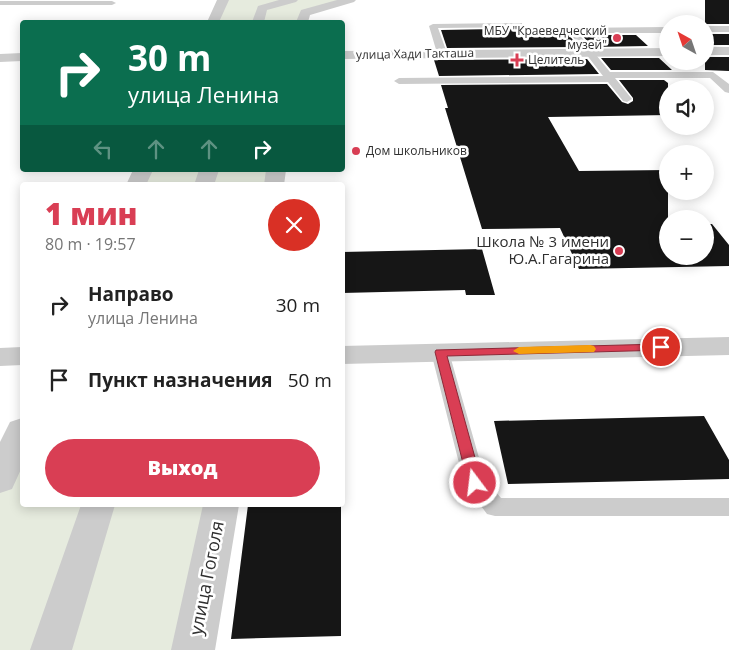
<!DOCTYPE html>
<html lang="ru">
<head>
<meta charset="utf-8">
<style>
	:root { --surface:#fff; --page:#f2f2f2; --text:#222; --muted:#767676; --accent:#d93e54 }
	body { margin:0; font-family:"Open Sans",sans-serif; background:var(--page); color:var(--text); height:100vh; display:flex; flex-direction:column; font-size:19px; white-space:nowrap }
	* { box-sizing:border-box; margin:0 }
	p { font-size:16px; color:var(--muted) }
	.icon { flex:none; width:28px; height:28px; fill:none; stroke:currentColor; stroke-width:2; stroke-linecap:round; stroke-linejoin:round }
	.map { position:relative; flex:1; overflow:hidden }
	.side { position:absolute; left:20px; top:182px; width:325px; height:325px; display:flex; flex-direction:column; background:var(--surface); border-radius:5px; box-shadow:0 2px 12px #0003 }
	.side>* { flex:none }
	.guide { position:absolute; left:20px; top:20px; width:325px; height:152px; border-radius:5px; box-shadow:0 2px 12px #0003; background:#0b6e4f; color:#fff; overflow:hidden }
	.needle { width:32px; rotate:320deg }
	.controls { position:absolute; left:659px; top:15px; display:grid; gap:10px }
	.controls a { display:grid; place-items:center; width:55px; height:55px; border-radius:50%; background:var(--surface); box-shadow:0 2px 12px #0003; font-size:25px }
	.pin { position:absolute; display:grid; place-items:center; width:42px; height:42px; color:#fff; margin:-21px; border:2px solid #fff; border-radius:50%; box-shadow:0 1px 5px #0007 }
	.me { position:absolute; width:55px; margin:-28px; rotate:345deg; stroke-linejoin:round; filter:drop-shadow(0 0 4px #0008) }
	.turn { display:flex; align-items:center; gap:18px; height:105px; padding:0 25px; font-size:22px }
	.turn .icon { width:65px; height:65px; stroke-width:2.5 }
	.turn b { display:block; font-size:35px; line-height:42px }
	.lanes { display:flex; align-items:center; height:48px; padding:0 25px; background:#0003; justify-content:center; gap:25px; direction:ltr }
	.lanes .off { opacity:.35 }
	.round { display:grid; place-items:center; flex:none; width:52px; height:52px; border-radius:26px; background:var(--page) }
	.head { display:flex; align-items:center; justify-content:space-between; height:85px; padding:0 25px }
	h1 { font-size:30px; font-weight:800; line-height:38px; color:var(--accent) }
	.button { display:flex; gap:10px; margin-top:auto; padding:10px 25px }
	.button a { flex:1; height:58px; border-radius:30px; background:var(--accent); color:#fff; font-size:20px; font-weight:800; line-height:58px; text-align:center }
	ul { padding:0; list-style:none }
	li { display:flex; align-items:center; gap:15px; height:75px; padding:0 25px }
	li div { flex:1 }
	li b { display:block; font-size:19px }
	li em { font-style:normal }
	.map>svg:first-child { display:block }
	.green { fill:#e6ebde }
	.building { fill:#161616 }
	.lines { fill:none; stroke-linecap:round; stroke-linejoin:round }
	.service { fill:#ccc; fill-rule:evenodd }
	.pedestrian { fill:#ccc; fill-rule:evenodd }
	.minor { fill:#ccc; fill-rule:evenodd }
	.route { fill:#d93e54; stroke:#8d2837 }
	.slow { fill:#f59e0b }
	.poi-dot { fill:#d93e54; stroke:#fff; stroke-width:2 }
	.labels { text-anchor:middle; stroke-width:5; stroke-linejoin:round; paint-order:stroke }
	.far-poi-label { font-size:12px; fill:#2f2f2f; stroke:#fff; text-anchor:start }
	.far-street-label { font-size:12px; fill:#2f2f2f; stroke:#fff }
	.poi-label { font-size:15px; fill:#2f2f2f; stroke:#fff; text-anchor:end }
	.near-street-label { font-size:18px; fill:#2f2f2f; stroke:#fff }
</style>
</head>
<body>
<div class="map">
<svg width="729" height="650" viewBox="0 0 729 650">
	<rect width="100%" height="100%" fill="#fff"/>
	<path class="green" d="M223,0H350L305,13L302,22H213Z
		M143,170H276L274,185H136Z
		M22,430V505H221L193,650H0V479Z"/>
	<path class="building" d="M705,0H729V24H705Z
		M553,28L556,32H567L578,47L447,48L441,30Z
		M705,34H729V45H705Z
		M582,35H636L648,46L592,47Z
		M705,57H729V71L705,70Z
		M601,58H659L672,70H611Z
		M587,59L599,74L439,76L434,60Z
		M619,80H664L668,83V115L548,117L579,171L668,170V256H705V224H712L729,245V266L579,269L560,228L482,229L445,108H448L441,85L607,84L622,102L628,104L633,101V98Z
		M482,249L495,295H466L465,290L342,293V252Z
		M704,416L729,460V479L508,484L494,421Z
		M248,505H341V636L231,639Z"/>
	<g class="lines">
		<path class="service" d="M0,1H112L116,3L112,5H0Z
			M519,23H522V27L438,28L447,53L442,56L437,53L429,26L433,24Z
			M705,26H729V32H705Z
			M668,27V33H578L610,72H713L729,84V93L725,92L710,78H615L632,99L627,102L623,101L608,82L399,84L394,81L399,78L603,76L569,32V28Z
			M440,346L446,348L449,352L485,479L501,498H729V516H495L487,514L464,483L431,352L434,348Z"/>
		<path class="pedestrian" d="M279,0H298L296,2L267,10L264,22H252L258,6Z
			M199,170H219L214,185H194Z
			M81,505H115L72,650H30Z"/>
		<path class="minor" d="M217,0H229L219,22H207Z
			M337,0H356L354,2L310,15L308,22H296L301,10Z
			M705,47H729V55H705Z
			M668,48V56L342,59V51Z
			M22,53V61L0,62V54Z
			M133,170H153L146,185H126Z
			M266,170H286L284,185H264Z
			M729,337V355L342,364V346Z
			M22,347V365L0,366V348Z
			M22,418V467L12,489L0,493V442L10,422Z
			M203,505H239L215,650H171Z"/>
	</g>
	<path class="route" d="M661,344L667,347L666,350L447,356L482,483L480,487L475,489L469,487L435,352L436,350Z"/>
	<path class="slow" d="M590,345L594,346L596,349L594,352L519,354L513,351L519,347Z"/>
	<g class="poi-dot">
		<circle cx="617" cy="38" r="5"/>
		<path d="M514.5 52.5h5v5h5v5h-5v5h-5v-5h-5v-5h5z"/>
		<circle cx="356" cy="151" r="5"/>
		<circle cx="619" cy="251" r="5"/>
	</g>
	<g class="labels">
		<g class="far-poi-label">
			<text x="607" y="35" text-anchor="end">МБУ "Краеведческий<tspan x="607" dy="14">музей"</tspan></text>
			<text x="528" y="64">Целитель</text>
			<text x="366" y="155">Дом школьников</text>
		</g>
		<g class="far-street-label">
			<text transform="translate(415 54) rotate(-1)" y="4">улица Хади Такташа</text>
		</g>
		<g class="poi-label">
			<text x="609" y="247">Школа № 3 имени<tspan x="609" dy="17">Ю.А.Гагарина</tspan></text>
		</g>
		<g class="near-street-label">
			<text transform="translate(207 578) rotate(-79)" y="6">улица Гоголя</text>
		</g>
	</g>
</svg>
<div class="controls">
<a><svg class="needle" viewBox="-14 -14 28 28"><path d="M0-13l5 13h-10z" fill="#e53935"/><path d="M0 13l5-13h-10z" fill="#767676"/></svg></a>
<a><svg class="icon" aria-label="sound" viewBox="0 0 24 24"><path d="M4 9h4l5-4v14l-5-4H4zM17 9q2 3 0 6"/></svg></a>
<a>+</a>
<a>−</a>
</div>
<div class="pin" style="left:661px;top:347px;background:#d93025"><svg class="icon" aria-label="arrive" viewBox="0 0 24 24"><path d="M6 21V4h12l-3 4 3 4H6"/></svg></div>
<svg class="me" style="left:475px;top:483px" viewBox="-20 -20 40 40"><circle r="17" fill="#d93e54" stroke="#fff" stroke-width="3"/><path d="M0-11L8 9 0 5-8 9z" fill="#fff"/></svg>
<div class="guide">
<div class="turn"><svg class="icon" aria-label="right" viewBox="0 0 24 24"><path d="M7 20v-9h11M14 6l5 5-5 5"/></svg><div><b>30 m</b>улица Ленина</div></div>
<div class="lanes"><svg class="icon off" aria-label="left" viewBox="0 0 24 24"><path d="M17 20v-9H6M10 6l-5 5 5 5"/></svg><svg class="icon off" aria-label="ahead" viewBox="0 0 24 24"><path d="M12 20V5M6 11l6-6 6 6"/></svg><svg class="icon off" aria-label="ahead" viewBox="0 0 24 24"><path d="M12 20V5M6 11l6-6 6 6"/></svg><svg class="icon" aria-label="right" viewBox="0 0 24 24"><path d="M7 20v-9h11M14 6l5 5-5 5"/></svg></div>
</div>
<section class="side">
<div class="head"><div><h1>1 мин</h1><p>80 m · 19:57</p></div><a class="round" style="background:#d93025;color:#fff"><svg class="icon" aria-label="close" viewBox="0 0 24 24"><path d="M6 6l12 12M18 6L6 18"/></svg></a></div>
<ul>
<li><svg class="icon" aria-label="right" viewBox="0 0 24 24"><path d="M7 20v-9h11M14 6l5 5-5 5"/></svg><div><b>Направо</b><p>улица Ленина</p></div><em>30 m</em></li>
<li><svg class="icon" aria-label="arrive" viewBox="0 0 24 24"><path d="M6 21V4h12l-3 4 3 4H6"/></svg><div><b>Пункт назначения</b></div><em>50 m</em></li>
</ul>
<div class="button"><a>Выход</a></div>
</section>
</div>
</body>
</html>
